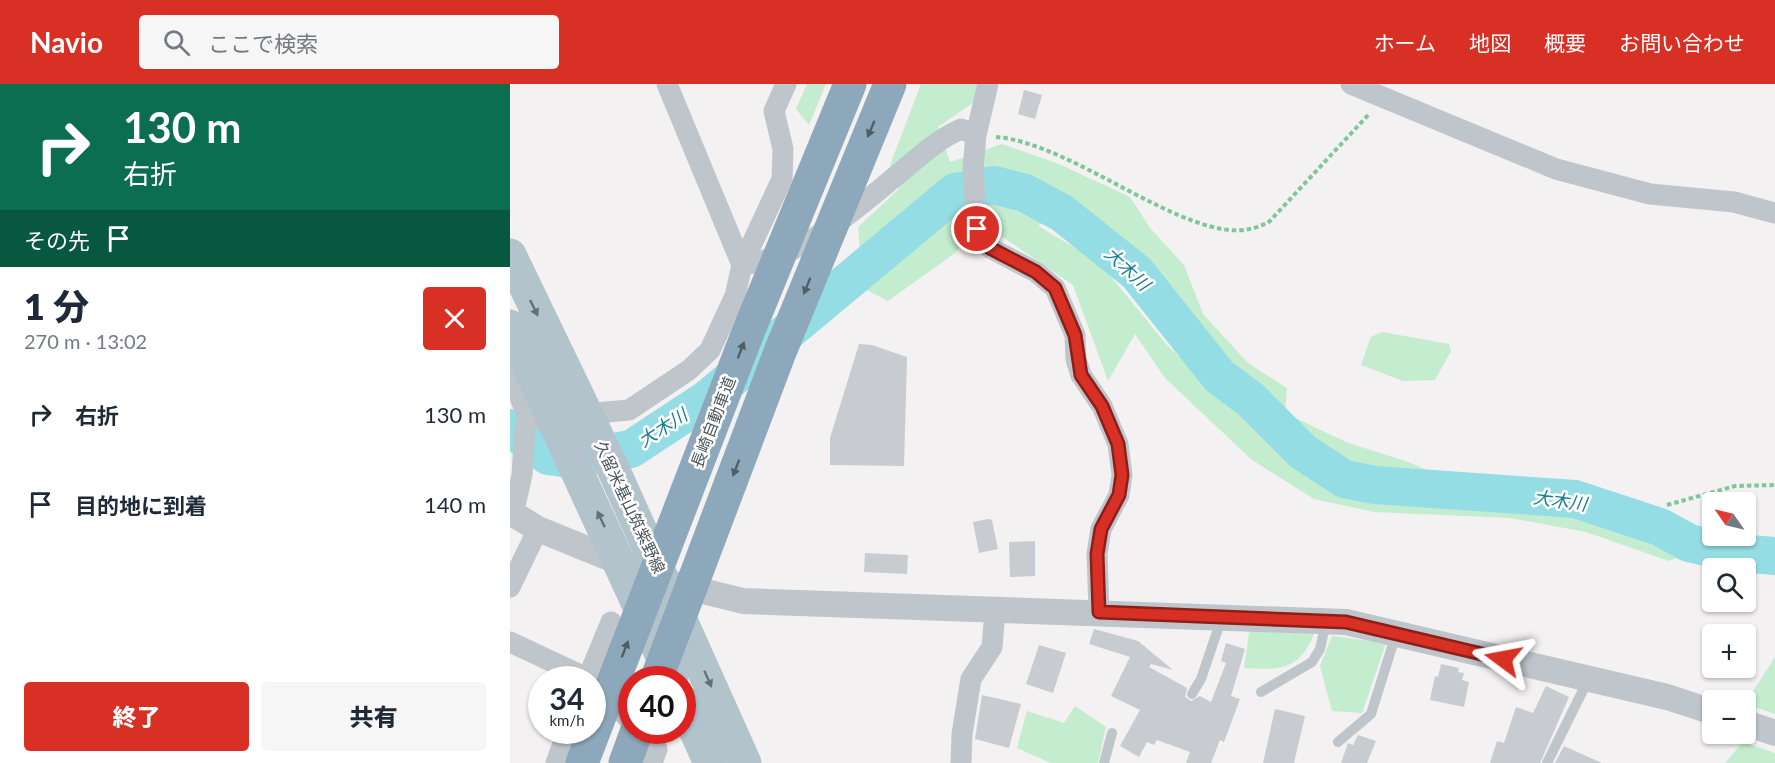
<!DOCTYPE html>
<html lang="ja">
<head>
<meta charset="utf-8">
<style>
	:root { --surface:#fff; --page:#f6f6f7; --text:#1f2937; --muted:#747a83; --accent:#d93025 }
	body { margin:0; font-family:Lato,"Noto Sans JP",sans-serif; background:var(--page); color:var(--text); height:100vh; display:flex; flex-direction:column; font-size:22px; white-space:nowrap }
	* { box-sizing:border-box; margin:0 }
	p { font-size:20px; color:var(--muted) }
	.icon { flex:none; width:33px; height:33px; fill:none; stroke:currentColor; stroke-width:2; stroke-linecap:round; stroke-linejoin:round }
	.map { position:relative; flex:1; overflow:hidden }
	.details { display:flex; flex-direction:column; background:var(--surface); width:510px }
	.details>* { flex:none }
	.guide { background:#0b6e4f; color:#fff; overflow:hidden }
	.needle { width:39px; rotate:304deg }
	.buttons { position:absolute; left:1192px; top:408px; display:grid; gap:12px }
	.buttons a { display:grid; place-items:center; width:54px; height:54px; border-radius:6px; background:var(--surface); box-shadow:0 2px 4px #0004; font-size:30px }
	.speed { position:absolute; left:18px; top:582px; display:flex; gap:12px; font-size:30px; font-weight:700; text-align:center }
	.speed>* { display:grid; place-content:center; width:78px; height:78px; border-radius:50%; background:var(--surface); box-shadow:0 2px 4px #0004; line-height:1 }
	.speed small { font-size:15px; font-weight:400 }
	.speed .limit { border:9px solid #d22; background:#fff; color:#111 }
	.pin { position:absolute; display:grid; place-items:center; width:51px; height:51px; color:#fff; margin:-26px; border:3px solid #fff; border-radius:50%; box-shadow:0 2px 6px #0007 }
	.me { position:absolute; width:66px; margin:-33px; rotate:283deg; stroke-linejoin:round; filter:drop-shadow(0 0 4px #0008) }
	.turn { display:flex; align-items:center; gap:21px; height:126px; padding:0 24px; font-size:27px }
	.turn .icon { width:78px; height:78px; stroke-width:2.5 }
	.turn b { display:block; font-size:42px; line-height:51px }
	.then { display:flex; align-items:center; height:57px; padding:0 24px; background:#0003; gap:12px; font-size:22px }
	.round { display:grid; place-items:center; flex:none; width:63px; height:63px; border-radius:6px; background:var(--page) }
	.summary { display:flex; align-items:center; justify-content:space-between; height:102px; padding:0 24px }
	h1 { font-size:36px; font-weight:800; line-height:45px }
	.primary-button { display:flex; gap:12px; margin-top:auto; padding:12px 24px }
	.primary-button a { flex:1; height:69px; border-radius:6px; background:var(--accent); color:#fff; font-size:24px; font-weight:800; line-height:69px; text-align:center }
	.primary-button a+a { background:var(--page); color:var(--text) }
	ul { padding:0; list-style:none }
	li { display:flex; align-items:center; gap:18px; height:90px; padding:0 24px }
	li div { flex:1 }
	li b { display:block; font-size:22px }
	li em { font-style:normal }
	header { display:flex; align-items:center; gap:36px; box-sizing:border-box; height:84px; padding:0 30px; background:var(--accent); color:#fff }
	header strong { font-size:28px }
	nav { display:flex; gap:33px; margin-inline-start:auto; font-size:21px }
	.search { width:420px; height:54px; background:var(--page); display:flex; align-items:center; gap:15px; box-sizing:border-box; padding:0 21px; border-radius:6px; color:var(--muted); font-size:22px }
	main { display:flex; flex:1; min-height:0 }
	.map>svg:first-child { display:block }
	.green { fill:#c4eccf }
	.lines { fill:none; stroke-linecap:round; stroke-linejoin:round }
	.river { stroke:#95dde4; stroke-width:38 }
	.building { fill:#c8ccd0 }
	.path { stroke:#7fc79b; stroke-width:4; stroke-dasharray:4.5 3; stroke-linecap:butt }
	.service { stroke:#bec6cc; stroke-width:10 }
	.minor { stroke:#bec6cc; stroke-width:21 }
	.tertiary { stroke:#bec6cc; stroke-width:26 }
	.primary { stroke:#b3c3cc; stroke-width:33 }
	.motorway { stroke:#8da8ba; stroke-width:33 }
	.oneway { fill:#515e65 }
	.oneway2 { fill:#647178 }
	.route-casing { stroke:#8d1f18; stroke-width:15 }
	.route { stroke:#d93025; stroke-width:10 }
	.labels { text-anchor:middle; stroke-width:5; stroke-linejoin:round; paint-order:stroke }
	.street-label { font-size:16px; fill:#4a565c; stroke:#fff }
	.water-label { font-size:18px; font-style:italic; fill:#19808b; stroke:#fff }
</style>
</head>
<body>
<header>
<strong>Navio</strong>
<div class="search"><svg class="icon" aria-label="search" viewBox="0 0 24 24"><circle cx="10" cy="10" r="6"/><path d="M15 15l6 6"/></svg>ここで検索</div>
<nav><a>ホーム</a><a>地図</a><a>概要</a><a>お問い合わせ</a></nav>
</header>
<main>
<section class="details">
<div class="guide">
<div class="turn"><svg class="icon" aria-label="right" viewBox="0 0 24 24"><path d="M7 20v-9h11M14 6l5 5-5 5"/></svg><div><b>130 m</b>右折</div></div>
<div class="then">その先<svg class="icon" aria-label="arrive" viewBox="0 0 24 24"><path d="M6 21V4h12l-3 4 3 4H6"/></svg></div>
</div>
<div class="summary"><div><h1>1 分</h1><p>270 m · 13:02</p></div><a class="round" style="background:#d93025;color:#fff"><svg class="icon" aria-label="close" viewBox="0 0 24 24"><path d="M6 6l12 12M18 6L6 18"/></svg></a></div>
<ul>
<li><svg class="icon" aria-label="right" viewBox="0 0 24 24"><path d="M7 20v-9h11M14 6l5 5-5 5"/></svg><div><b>右折</b></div><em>130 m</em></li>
<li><svg class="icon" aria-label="arrive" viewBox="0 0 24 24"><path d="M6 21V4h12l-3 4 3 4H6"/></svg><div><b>目的地に到着</b></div><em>140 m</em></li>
</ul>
<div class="primary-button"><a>終了</a><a>共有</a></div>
</section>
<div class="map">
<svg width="1265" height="679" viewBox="0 0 1265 679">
	<rect width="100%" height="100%" fill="#f3f1f1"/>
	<path class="green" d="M297,0H316L299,41L286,25Z
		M411,0H469L467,16L428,43L440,78L492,60L549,80L620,113L640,144L674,181L693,230L738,279L777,304L775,329L836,358L898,378L934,393L886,392L834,378L709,282L635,182L558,123L528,142L589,178L656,260L766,365L827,401L862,409L1068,424L1142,448L1178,469L1159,477L1076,448L1000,434L864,428L804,415L742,376L655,294L625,250L598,297L563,201L490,151L479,128L445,169L378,217L353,204L348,143L389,105L380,81Z
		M872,248L939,260L941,267L925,296L893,297L851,281L861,253Z
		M740,542L804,550C789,587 770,586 734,584Z
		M822,552L876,559L852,629L822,627L810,582Z
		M1265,573V630L1236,620V618Z
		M565,622L596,643L588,679H541L507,664L517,627L554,639Z
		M1233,658L1265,669V679H1215Z"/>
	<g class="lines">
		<path class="river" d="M0,344L38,372L60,375L121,365L197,315L445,108L484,101L515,109L552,129L627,189L709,292L741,316L793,368L834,395L865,401L1065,415L1150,443L1179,459L1218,468L1265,472"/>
	</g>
	<path class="building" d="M514,6L532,11L525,35L508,30Z
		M349,260L362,261L397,273L394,382L320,381V354Z
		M478,435L482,436L488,465L469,469L463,438Z
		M525,457V492L500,493L499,458Z
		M355,469L398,471L397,490L354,488Z
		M584,545L628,557L663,586L641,580L639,583L677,604L675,613L681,617L690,612L701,618L716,579L711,577L716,559L735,565L721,612L730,615L714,658L710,656L701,679H676L680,668L647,656L644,661L637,658L629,673L610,662L630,626L601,612L620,573L579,560Z
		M529,561L556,569L543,609L516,600Z
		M931,580L949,584L948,588L954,589L952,596L959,598L954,623L920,616L925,592L928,593Z
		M1036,602L1059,613L1030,679H980L987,657L994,659L1006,623L1023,629Z
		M472,611L511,620L499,664L465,655Z
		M765,625L795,632L784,679H753Z
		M848,651L866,657L857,679H831L838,659L843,661Z
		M1054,662L1092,679H1045Z"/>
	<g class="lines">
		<path class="path" d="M486,53C564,59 676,159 740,145C746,144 752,141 758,139L860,29
			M1157,421L1225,402L1265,401"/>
		<path class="service" d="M751,608L802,578L810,565L816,538
			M682,610L691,595L712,533
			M828,658L861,630L886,550
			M594,679L602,649
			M1037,679L1078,596"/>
		<path class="minor" d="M276,0L264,27L273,65L272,95L232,181C292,173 343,128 387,91C408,74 426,56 451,45L466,51
			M478,0L466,51L463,84L467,145L480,164L526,188L545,204L565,251L566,275L571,291L592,322L608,360L612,391L609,411L591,445L587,470L589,527
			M841,0L1046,85L1140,110L1224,118L1265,129
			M0,290L19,335
			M3,430L12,391L15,343L19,335L119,326L179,286L200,266L225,212L232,181L157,0
			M0,503L28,445
			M0,558L81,596
			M77,596L101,538
			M91,606L122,638
			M129,646L147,665L142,679
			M46,679L58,646
			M451,679L452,650L461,595L482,563L485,527"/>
		<path class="tertiary" d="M0,428L28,445L119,482
			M164,500L233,517L836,538L1157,613L1203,628
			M1236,639L1265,649"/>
		<path class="primary" d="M0,171L105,389L235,679
			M0,242L162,594
			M172,617L200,679"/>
		<path class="motorway" d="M146,596L270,268L380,0
			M72,679L237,251L340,0
			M115,679L127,646"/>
	</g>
	<defs><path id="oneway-solid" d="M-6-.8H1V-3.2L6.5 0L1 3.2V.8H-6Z" transform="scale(1.5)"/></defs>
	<g class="oneway">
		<use href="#oneway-solid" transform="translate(361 45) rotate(113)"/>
		<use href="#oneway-solid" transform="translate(297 202) rotate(112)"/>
		<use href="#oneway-solid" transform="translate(231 266) rotate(-69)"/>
		<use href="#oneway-solid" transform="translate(226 384) rotate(111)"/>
		<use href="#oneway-solid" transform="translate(115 565) rotate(-69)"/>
	</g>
	<g class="oneway2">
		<use href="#oneway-solid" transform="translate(24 224) rotate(64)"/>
		<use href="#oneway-solid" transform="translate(91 435) rotate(-115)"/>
		<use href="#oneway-solid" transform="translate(198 595) rotate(66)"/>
	</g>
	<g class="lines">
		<defs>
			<path id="route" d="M467,145L480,164L526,188L545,204L565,251L571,291L592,322L608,360L612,391L609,411L591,445L587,470L589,528L836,538L993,575"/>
		</defs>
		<use href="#route" class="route-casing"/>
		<use href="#route" class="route"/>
	</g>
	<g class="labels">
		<g class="street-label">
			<text transform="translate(203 338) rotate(-69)" y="6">長崎自動車道</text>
			<text transform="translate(120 423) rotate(65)" y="6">久留米基山筑紫野線</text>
		</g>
		<g class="water-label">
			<text transform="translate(617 185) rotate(43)" y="6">大木川</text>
			<text transform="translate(153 344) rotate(-33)" y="6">大木川</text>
			<text transform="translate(1050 417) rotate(8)" y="6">大木川</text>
		</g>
	</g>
</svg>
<div class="buttons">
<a><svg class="needle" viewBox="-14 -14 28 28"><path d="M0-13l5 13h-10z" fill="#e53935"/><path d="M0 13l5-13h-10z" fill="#747a83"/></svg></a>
<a><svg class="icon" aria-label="search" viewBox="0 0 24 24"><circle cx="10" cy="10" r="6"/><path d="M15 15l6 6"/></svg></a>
<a>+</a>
<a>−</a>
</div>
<div class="speed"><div>34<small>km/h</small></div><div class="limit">40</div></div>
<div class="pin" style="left:467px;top:145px;background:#d93025"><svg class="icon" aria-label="arrive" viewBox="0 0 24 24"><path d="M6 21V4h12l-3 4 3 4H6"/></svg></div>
<svg class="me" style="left:993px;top:575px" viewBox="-20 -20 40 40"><path d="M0-17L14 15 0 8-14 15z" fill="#d93025" stroke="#fff" stroke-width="4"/></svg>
</div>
</main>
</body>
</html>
